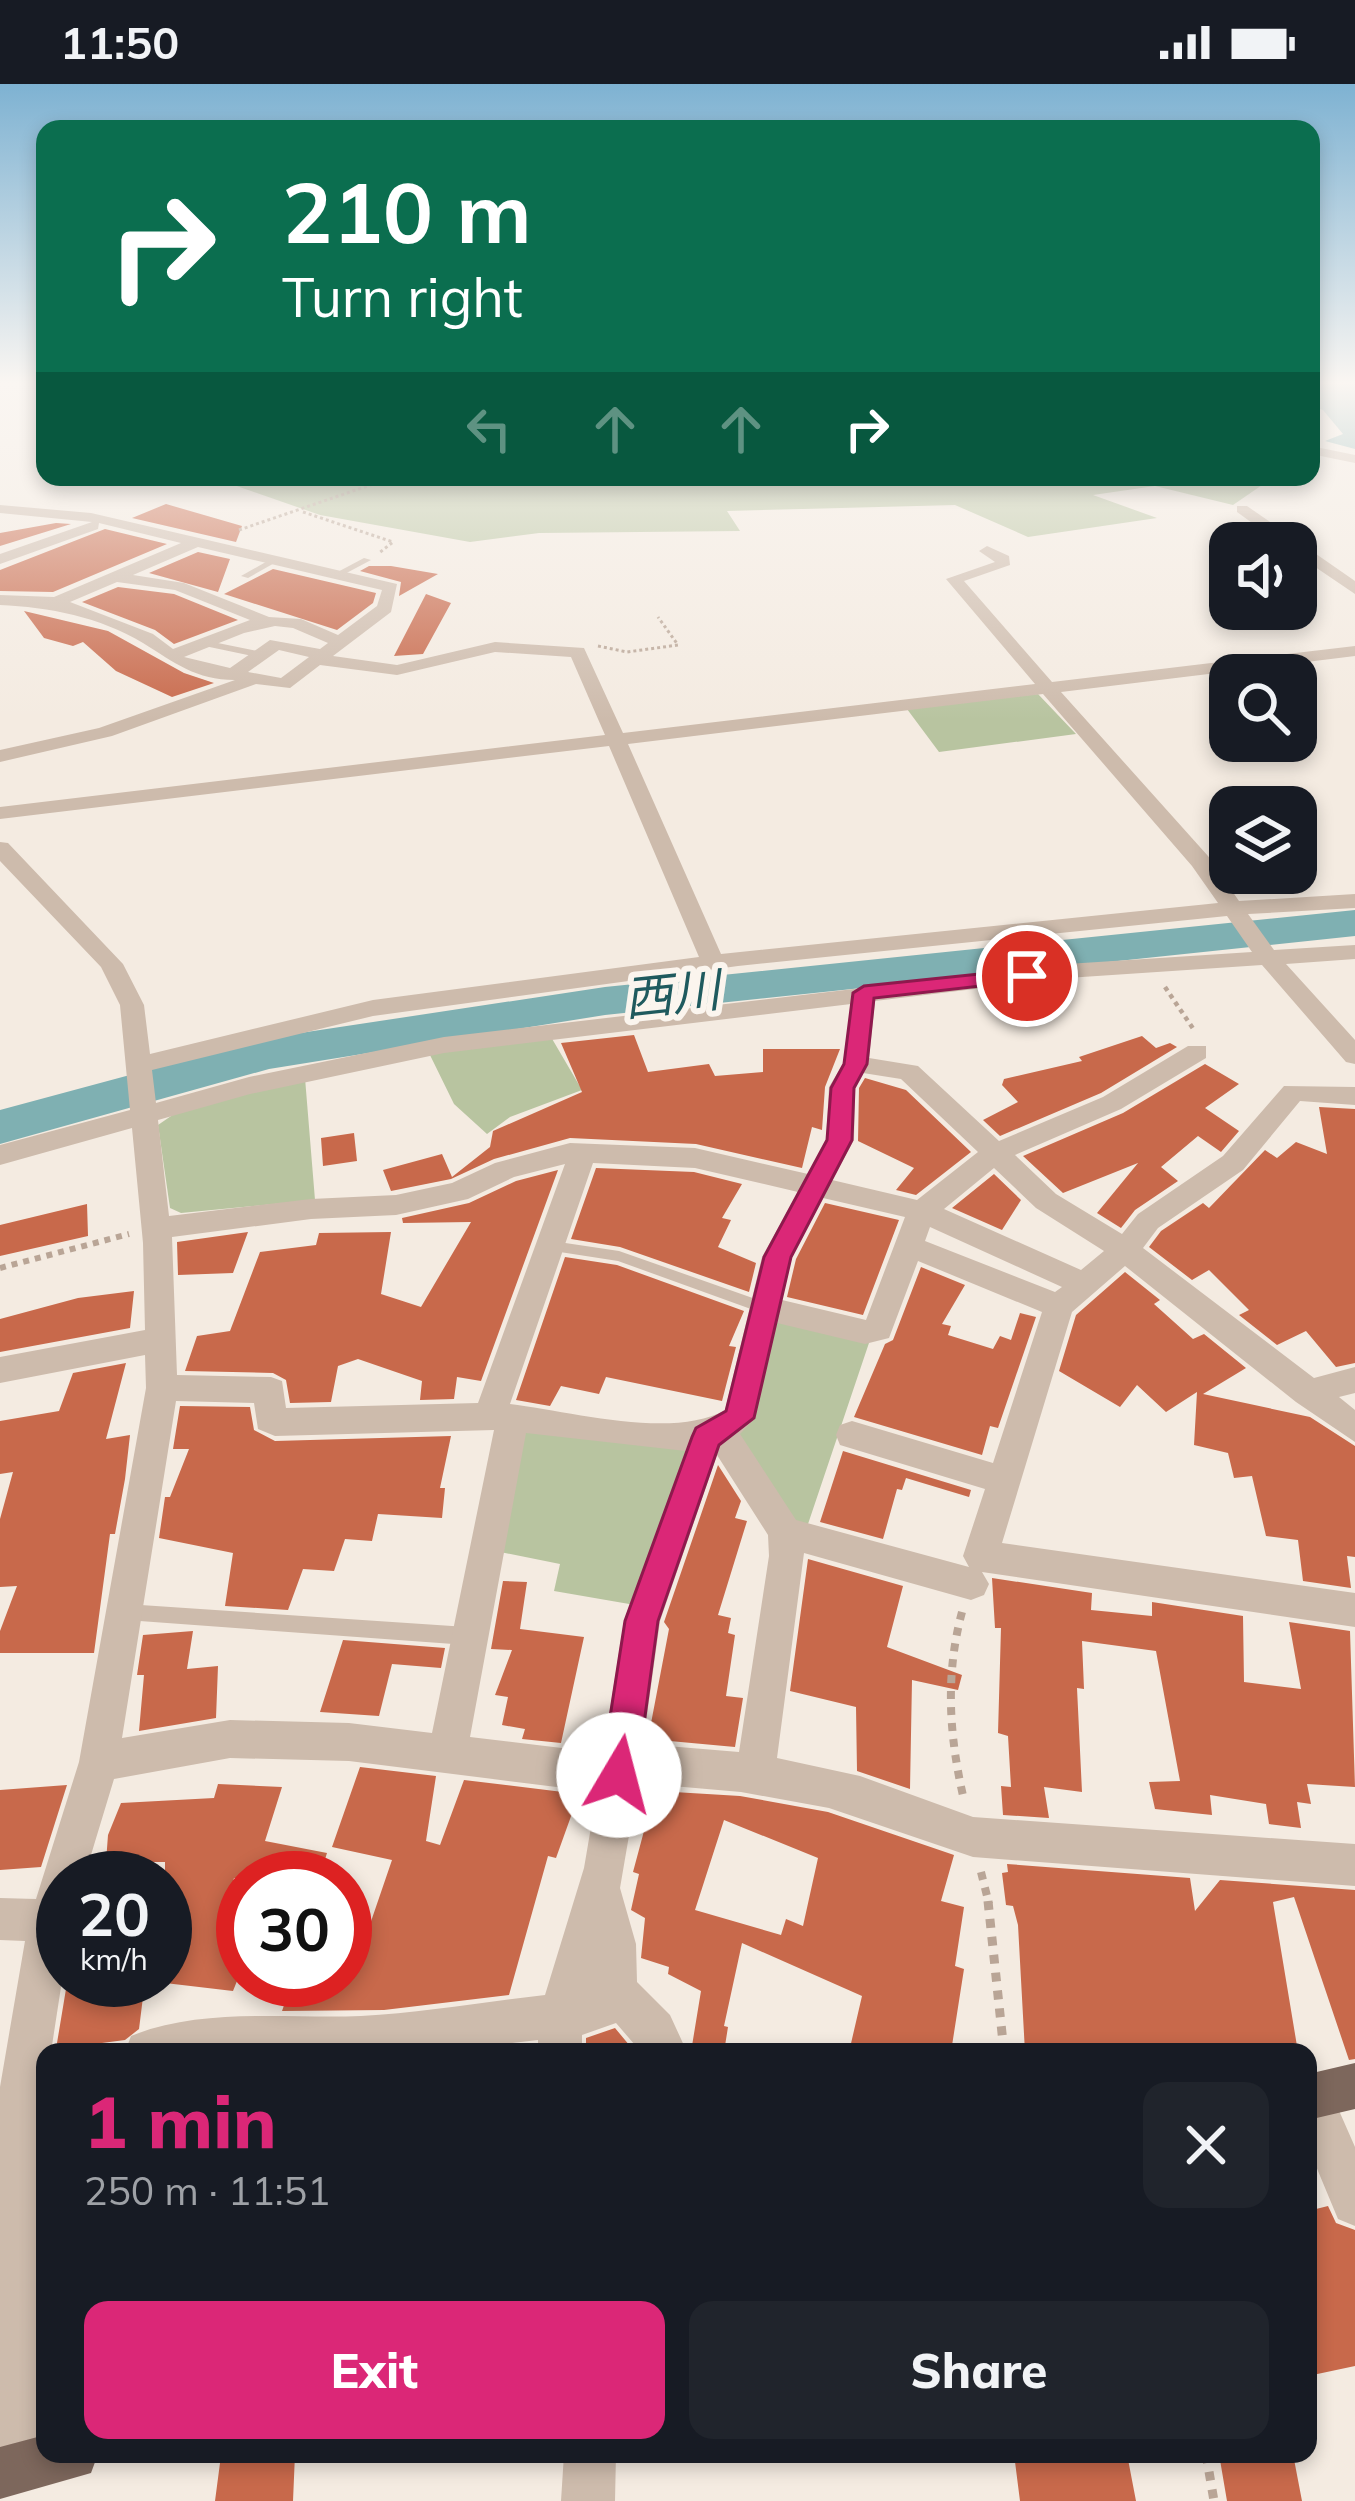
<!DOCTYPE html>
<html lang="en">
<head>
<meta charset="utf-8">
<style>
	:root { --surface:#171b24; --page:#20242c; --text:#f1f3f6; --muted:#9ea1a6; --accent:#db2777 }
	body { margin:0; font-family:Mulish,"Noto Sans JP",sans-serif; background:var(--page); color:var(--text); height:100vh; display:flex; flex-direction:column; font-size:45px; white-space:nowrap }
	* { box-sizing:border-box; margin:0 }
	p { font-size:39px; color:var(--muted) }
	.icon { flex:none; width:66px; height:66px; fill:none; stroke:currentColor; stroke-width:2; stroke-linecap:round; stroke-linejoin:round }
	.map { position:relative; flex:1; overflow:hidden }
	.sheet { position:absolute; left:36px; top:1959px; width:1281px; height:420px; display:flex; flex-direction:column; background:var(--surface); border-radius:24px; box-shadow:0 6px 18px #0003 }
	.sheet>* { flex:none }
	.guide { position:absolute; left:36px; top:36px; width:1284px; height:366px; border-radius:24px; box-shadow:0 6px 18px #0003; background:#0b6e4f; color:#fff; overflow:hidden }
	.buttons { position:absolute; left:1209px; top:438px; display:grid; gap:24px }
	.buttons a { display:grid; place-items:center; width:108px; height:108px; border-radius:24px; background:var(--surface); box-shadow:0 6px 18px #0003; font-size:60px }
	.speed { position:absolute; left:36px; top:1767px; display:flex; gap:24px; font-size:60px; font-weight:700; text-align:center }
	.speed>* { display:grid; place-content:center; width:156px; height:156px; border-radius:50%; background:var(--surface); box-shadow:0 6px 18px #0003; line-height:1 }
	.speed small { font-size:30px; font-weight:400 }
	.speed .limit { border:18px solid #d22; background:#fff; color:#111 }
	.pin { position:absolute; display:grid; place-items:center; width:102px; height:102px; color:#fff; margin:-51px; border:6px solid #fff; border-radius:50%; box-shadow:0 3px 12px #0007 }
	.me { position:absolute; width:132px; margin:-66px; rotate:8deg; stroke-linejoin:round; filter:drop-shadow(0 0 9px #0008) }
	.turn { display:flex; align-items:center; gap:42px; height:252px; padding:0 48px; font-size:54px }
	.turn .icon { width:156px; height:156px; stroke-width:2.5 }
	.turn b { display:block; font-size:84px; line-height:102px }
	.lanes { display:flex; align-items:center; height:114px; padding:0 48px; background:#0003; justify-content:center; gap:60px; direction:ltr }
	.lanes .off { opacity:.35 }
	.round { display:grid; place-items:center; flex:none; width:126px; height:126px; border-radius:24px; background:var(--page) }
	.overview { display:flex; align-items:center; justify-content:space-between; height:204px; padding:0 48px }
	h1 { font-size:72px; font-weight:800; line-height:90px; color:var(--accent) }
	.primary-button { display:flex; gap:24px; margin-top:auto; padding:24px 48px }
	.primary-button a { flex:1; height:138px; border-radius:24px; background:var(--accent); color:#fff; font-size:48px; font-weight:800; line-height:138px; text-align:center }
	.primary-button a+a { background:var(--page); color:var(--text) }
	.status { display:flex; justify-content:space-between; align-items:center; height:84px; padding:0 60px; background:var(--surface); direction:ltr }
	.status svg { height:33px; fill:currentColor }
	.map>svg:first-child { display:block }
	.green { fill:#b8c4a0 }
	.water { fill:#7fb0b2 }
	.lines { fill:none; stroke-linecap:round; stroke-linejoin:round }
	.river { fill:#7fb0b2; fill-rule:evenodd }
	.building { fill:#c8694b; fill-rule:evenodd }
	.path-far4 { stroke:#b9a596; stroke-width:3; stroke-dasharray:3 3; stroke-linecap:butt }
	.path-far3 { stroke:#b9a596; stroke-width:4.5; stroke-dasharray:4.5 4.5; stroke-linecap:butt }
	.path-far2 { stroke:#b9a596; stroke-width:6; stroke-dasharray:6 6; stroke-linecap:butt }
	.path-far1 { stroke:#b9a596; stroke-width:8; stroke-dasharray:8 8; stroke-linecap:butt }
	.path { stroke:#b9a596; stroke-width:9; stroke-dasharray:9 9; stroke-linecap:butt }
	.lane { fill:#cdbbac; fill-rule:evenodd }
	.street { fill:#cdbbac; fill-rule:evenodd }
	.primary { fill:#7d675c; fill-rule:evenodd }
	.route { fill:#db2777; stroke:#8e194d; stroke-width:3 }
	.labels { text-anchor:middle; stroke-width:12; stroke-linejoin:round; paint-order:stroke }
	.water-label { font-size:48px; font-style:italic; fill:#1f5a5e; stroke:#fbf5ee }
</style>
</head>
<body>
<div class="status"><b>11:50</b><svg viewBox="0 0 49 12"><path d="M0 12V9h3v3zM5 12V6h3v6zM10 12V3h3v9zM15 12V0h3v12zM26 1h20v11H26zM47 4h2v5h-2z"/></svg></div>
<div class="map">
<svg width="1355" height="2417" viewBox="0 0 1355 2417">
	<rect width="100%" height="100%" fill="#f4ebe1"/>
	<path class="green" d="M211,393H1274L1233,421L1155,402L1093,411L1157,434L1028,453L955,421L727,427L740,447L539,449L470,458L320,431Z
		M1038,610L1076,650L939,668L907,625Z
		M551,953L582,1006L510,1033L487,1050L454,1020L429,969Z
		M305,994L315,1116L181,1129L170,1124L158,1041L174,1030Z
		M770,1232L871,1253L807,1443L787,1438L736,1350Z
		M519,1345L682,1363L687,1368L635,1521L554,1507L560,1480L495,1467Z"/>
	<path class="water" d="M1311,297H1355V365L1325,357L1343,350L1323,326L1311,322Z"/>
	<g class="lines">
		<path class="river" d="M1355,826V852L605,931L269,985L0,1060V1026L267,954L605,903Z"/>
	</g>
	<path class="building" d="M166,420L242,442L236,458L132,434Z
		M56,439L71,440L0,462V449Z
		M105,445L167,460L53,508L0,507V486Z
		M198,468L230,475L218,508L149,489Z
		M369,482H391L438,490L399,512L401,498L360,487Z
		M273,485L376,509L373,519L337,546L224,510Z
		M118,503L174,510L238,536L174,560L155,546L82,518Z
		M426,510L451,519L423,570L394,572Z
		M24,527L108,547L184,589L214,599L172,613L116,587L83,558L73,562L44,554Z
		M634,951L648,988L709,980L715,992L763,988V965H840L825,1003L822,1046L812,1043L802,1084L696,1060L570,1054L494,1075L451,1095L391,1107L383,1086L442,1070L452,1093L490,1063L493,1047L582,1008L561,959Z
		M1142,952L1156,964L1170,959L1177,963L1101,1009L1000,1052L983,1036L1018,1018L1002,1001L1004,995L1082,977L1079,973Z
		M1205,980L1239,1000L1205,1024L1239,1047L1221,1068L1198,1052L1161,1083L1178,1097L1135,1126L1121,1144L1097,1129L1138,1079L1063,1109L1023,1072L1123,1029Z
		M865,994L906,1006L971,1068L916,1111L896,1106L914,1084L858,1057L859,1004Z
		M1319,1023L1355,1025V1279L1336,1283L1306,1247L1277,1261L1239,1231L1249,1226L1209,1186L1192,1196L1149,1163L1161,1147L1203,1119L1209,1124L1265,1066L1277,1074L1296,1058L1327,1070Z
		M354,1049L357,1077L323,1082L321,1054Z
		M596,1084L694,1088L742,1100L722,1134L731,1136L718,1163L756,1179L749,1208L620,1163L571,1155Z
		M558,1086L481,1297L457,1293L454,1315L420,1316L422,1297L358,1275L338,1282L331,1318L290,1319L286,1296L273,1289L185,1287L197,1252L230,1247L260,1168L316,1161L319,1149L391,1148L381,1210L421,1223L471,1138L403,1139L402,1134L469,1119L516,1097Z
		M994,1090L1021,1116L1002,1146L952,1124Z
		M825,1119L899,1136L863,1231L787,1213L796,1175Z
		M87,1120L88,1152L0,1172V1141Z
		M248,1148L233,1189L178,1191L177,1158Z
		M565,1173L617,1181L744,1227L729,1262L736,1263L722,1317L606,1293L599,1310L561,1302L550,1322L516,1316Z
		M921,1183L965,1201L942,1240L951,1242L948,1251L993,1265L1000,1252L1011,1256L1020,1229L1036,1233L998,1344L990,1342L982,1371L854,1333L885,1260L893,1256Z
		M1125,1188L1160,1216L1154,1220L1193,1255L1204,1250L1246,1284L1203,1310L1310,1333L1355,1362V1473L1347,1472L1351,1504L1303,1497L1298,1456L1266,1452L1252,1392L1234,1394L1228,1369L1194,1361L1197,1308L1166,1328L1137,1301L1120,1323L1059,1287L1076,1231Z
		M134,1207L130,1244L0,1268V1235L78,1214Z
		M126,1279L106,1355L130,1351L125,1395L115,1450H110L94,1569H0V1547L17,1502L0,1503V1435L13,1388L0,1390V1337L59,1327L73,1289Z
		M180,1322L250,1323L254,1346L275,1357L451,1352L440,1404H445L442,1434L378,1430L372,1457L345,1455L334,1487L303,1485L288,1526L225,1522L233,1469L159,1454L165,1413H170L189,1365H173Z
		M843,1367L971,1406L969,1413L906,1394L902,1406L897,1405L883,1455L820,1438Z
		M718,1381L741,1417L735,1434L747,1437L718,1531L731,1534L728,1549L735,1551L726,1612L743,1614L735,1663L648,1655L669,1545L664,1538Z
		M808,1475L903,1502L887,1563L962,1591L958,1606L912,1596L910,1705L857,1687L856,1623L790,1607Z
		M992,1494L1092,1509L1091,1526L1152,1532V1518L1243,1532L1244,1598L1301,1605L1289,1538L1350,1547L1355,1703L1307,1700L1311,1720L1297,1718L1301,1744L1269,1740L1266,1720L1210,1711L1212,1731L1155,1725L1149,1698L1180,1697L1156,1567L1082,1557L1084,1605L1077,1604L1082,1708L1044,1703L1049,1734L1003,1731L1001,1702L1011,1703L1008,1652L998,1649L1001,1544H995Z
		M503,1497L527,1498L520,1545L584,1553L561,1659L522,1655L525,1645L502,1641L508,1613L495,1611L512,1566L491,1565Z
		M193,1547L187,1585L218,1582L216,1634L139,1647L144,1591H137L143,1551Z
		M343,1556L445,1564L441,1584L392,1580L379,1632L320,1628Z
		M360,1683L436,1692L426,1757L440,1761L464,1696L579,1710L556,1774L548,1772L509,1911L384,1926L282,1927L293,1896H345V1848L366,1852L392,1776L332,1763Z
		M218,1700L282,1703L265,1757L327,1769L319,1794H234L219,1842L243,1848V1882L233,1907L165,1899L186,1833L165,1830V1778H106L108,1751L121,1719L214,1714Z
		M67,1701L41,1783L0,1786V1706Z
		M641,1706L740,1712L828,1728L954,1771L941,1817L964,1823L955,1882L964,1885L951,1968H849L862,1912L742,1859L724,1942L728,1943L724,1968H691L701,1907L668,1890L669,1883L641,1874L645,1834L631,1826L639,1790L633,1788L644,1747L635,1743ZM724,1736L818,1774L803,1842L786,1835L781,1851L695,1826Z
		M1007,1780L1190,1794L1195,1827L1220,1796L1355,1806V1975L1349,1976L1294,1813L1273,1818L1298,1968H1025L1018,1841L1013,1822L1006,1821L1002,1789L1008,1788Z
		M145,1897L139,1945L125,1956L56,1965L66,1905Z
		M615,1944L635,1968H586V1954Z
		M1328,2122L1336,2139L1355,2146V2282L1308,2292V2127Z
		M295,2370L293,2417H215L220,2379Z
		M1014,2370H1127L1136,2417H1020Z
		M1219,2370H1293L1302,2417H1227Z"/>
	<g class="lines">
		<path class="path-far4" d="M303,428L393,458L379,469
			M239,446L394,393
			M598,562L627,568L678,561L658,533"/>
		<path class="path-far3" d="M1165,903L1194,946"/>
		<path class="path-far2" d="M0,1184L129,1150"/>
		<path class="path-far1" d="M962,1528C945,1591 949,1652 964,1716
			M981,1788L989,1820"/>
		<path class="path" d="M988,1817L1004,1968
			M1206,2370L1214,2417"/>
		<path class="lane" d="M364,474L371,476L339,493L332,491Z
			M271,475L278,477L248,494L241,492Z
			M203,556L262,568L266,571L262,574L200,561L199,559Z
			M552,1157L619,1167L770,1220L773,1224L770,1228L765,1230L618,1177L547,1166L545,1162L547,1158Z
			M126,1520L467,1543L473,1546L476,1552L473,1558L467,1561L126,1536L120,1534L117,1528L120,1522Z"/>
		<path class="street" d="M1311,362L1355,371V379L1311,370Z
			M0,421L91,429L397,500L391,528L333,572L397,581L495,558L584,564L623,649L1035,600L946,495L995,478L979,467L987,462L1009,472L1010,481L964,497L1052,598L1355,562V572L1061,608L1208,772L1239,817L1355,810V824L1248,830L1274,866L1355,861V875L1286,880L1355,956V980L1346,978L1262,881L1067,894L875,917L869,974L918,982L999,1057L1103,1013L1188,962H1206V974L1121,1025L1015,1071L1056,1110L1122,1150L1138,1130L1223,1072L1284,1002L1355,1003V1021L1300,1017L1243,1086L1158,1144L1143,1164L1314,1294L1355,1283V1309L1339,1313L1355,1326V1358L1296,1318L1125,1182L1072,1228L1002,1459L1355,1509V1543L982,1488L989,1500L984,1511L971,1516L804,1469L777,1674L860,1692L973,1733L1355,1760V1802L973,1773L829,1724L741,1708L638,1699L620,1804L636,1860L637,1898L670,1931L687,1968H641L616,1939L582,1951V1968H538V1956L435,1968H125L131,1952C202,1923 286,1935 361,1932C422,1929 484,1918 545,1911L584,1784L597,1708L349,1677L230,1674L114,1695L84,1794H63V1890L51,1968H45L38,2385L31,2404L12,2411L0,2406V2003L25,1857L0,1856V1814L36,1815L79,1678L146,1304L145,1271L0,1299V1273L145,1246L143,1159L132,1044L0,1081V1061L130,1026L120,921L101,883L0,777V758L8,759L123,880L144,921L150,970L373,916L699,873L609,662L0,735V723L605,651L571,573L495,568L397,591L320,581L290,604L256,600L112,652L0,678V666L99,644L235,596C196,596 175,579 143,559C100,533 49,523 0,521V511L54,513L181,459L99,439L98,445L0,480V470L92,438L0,429ZM198,463L382,506L377,522L338,551L301,535L269,533L184,499L133,491ZM117,498L175,506L250,536L173,565L153,550L70,518ZM275,542L293,544L328,559L320,565L270,556L230,584L184,573L244,549ZM279,566L309,573L281,594L248,588ZM1043,610L1192,782L1218,819L721,870L628,660ZM1227,832L1252,868L1067,880L444,953L249,993L156,1019L152,986L373,932L738,882ZM851,920L843,980L829,1003L826,1056L808,1090L695,1064L570,1059L495,1079L452,1099L396,1111L311,1115L169,1132L158,1036L250,1010L444,969ZM863,989L901,995L978,1068L917,1116L832,1096L854,1056L855,1003ZM593,1079L695,1084L798,1108L762,1173L725,1326C673,1356 569,1327 510,1320ZM565,1080L478,1319L286,1324L282,1297L271,1293L177,1291L172,1153L311,1135L396,1131L468,1115L514,1093ZM994,1084L1036,1124L1104,1167L1081,1186L944,1125ZM823,1114L905,1133L866,1236L782,1216L792,1173ZM930,1143L1062,1203L1055,1208L925,1157ZM918,1177L1042,1228L993,1379L852,1337L840,1341L836,1351L840,1361L985,1405L963,1472L969,1483L796,1436L740,1350L755,1334L777,1239L865,1260L889,1254ZM176,1317L254,1319L258,1345L275,1352L494,1346L432,1649L349,1639L230,1636L122,1654ZM526,1349L686,1367L624,1537L603,1669L470,1653ZM717,1371L768,1451L769,1472L739,1668L643,1660L660,1537Z
			M1237,422H1247L1355,497V510L1296,470V459H1280L1237,428Z
			M1308,1991L1326,1997L1355,2063V2142L1338,2135L1308,2063Z
			M564,2370H616L615,2417H561Z"/>
		<path class="primary" d="M1355,1979V2025L1308,2036V1990Z
			M45,2351V2370H98L91,2389L0,2415V2363Z"/>
	</g>
	<linearGradient id="sky" x2="0" y2="1"><stop stop-color="#7eb2d2"/><stop offset="0.47" stop-color="#faf6f2"/><stop offset="1" stop-color="#faf6f2" stop-opacity="0"/></linearGradient>
	<rect width="1355" height="636" fill="url(#sky)"/>
	<path class="route" d="M1027,885L1037,892L1034,896L874,914L867,980L854,1004L852,1056L791,1173L754,1334L719,1361L658,1537L637,1691L632,1703L619,1709L607,1703L601,1691L625,1537L692,1353L696,1344L726,1327L764,1173L827,1056L831,1004L844,980L853,909L864,902Z"/>
	<g class="labels">
		<g class="water-label">
			<text transform="translate(672 910) rotate(-6)" y="17">西川</text>
		</g>
	</g>
</svg>
<div class="buttons">
<a><svg class="icon" aria-label="sound" viewBox="0 0 24 24"><path d="M4 9h4l5-4v14l-5-4H4zM17 9q2 3 0 6"/></svg></a>
<a><svg class="icon" aria-label="search" viewBox="0 0 24 24"><circle cx="10" cy="10" r="6"/><path d="M15 15l6 6"/></svg></a>
<a><svg class="icon" aria-label="layers" viewBox="0 0 24 24"><path d="M12 4l9 5-9 5-9-5zM3 14l9 5 9-5"/></svg></a>
</div>
<div class="speed"><div>20<small>km/h</small></div><div class="limit">30</div></div>
<div class="pin" style="left:1027px;top:892px;background:#d93025"><svg class="icon" aria-label="arrive" viewBox="0 0 24 24"><path d="M6 21V4h12l-3 4 3 4H6"/></svg></div>
<svg class="me" style="left:619px;top:1691px" viewBox="-20 -20 40 40"><circle r="19" fill="#fff"/><path d="M0-13L10 11 0 6-10 11z" fill="#db2777"/></svg>
<div class="guide">
<div class="turn"><svg class="icon" aria-label="right" viewBox="0 0 24 24"><path d="M7 20v-9h11M14 6l5 5-5 5"/></svg><div><b>210 m</b>Turn right</div></div>
<div class="lanes"><svg class="icon off" aria-label="left" viewBox="0 0 24 24"><path d="M17 20v-9H6M10 6l-5 5 5 5"/></svg><svg class="icon off" aria-label="ahead" viewBox="0 0 24 24"><path d="M12 20V5M6 11l6-6 6 6"/></svg><svg class="icon off" aria-label="ahead" viewBox="0 0 24 24"><path d="M12 20V5M6 11l6-6 6 6"/></svg><svg class="icon" aria-label="right" viewBox="0 0 24 24"><path d="M7 20v-9h11M14 6l5 5-5 5"/></svg></div>
</div>
<section class="sheet">
<div class="overview"><div><h1>1 min</h1><p>250 m · 11:51</p></div><a class="round"><svg class="icon" aria-label="close" viewBox="0 0 24 24"><path d="M6 6l12 12M18 6L6 18"/></svg></a></div>
<div class="primary-button"><a>Exit</a><a>Share</a></div>
</section>
</div>
</body>
</html>
